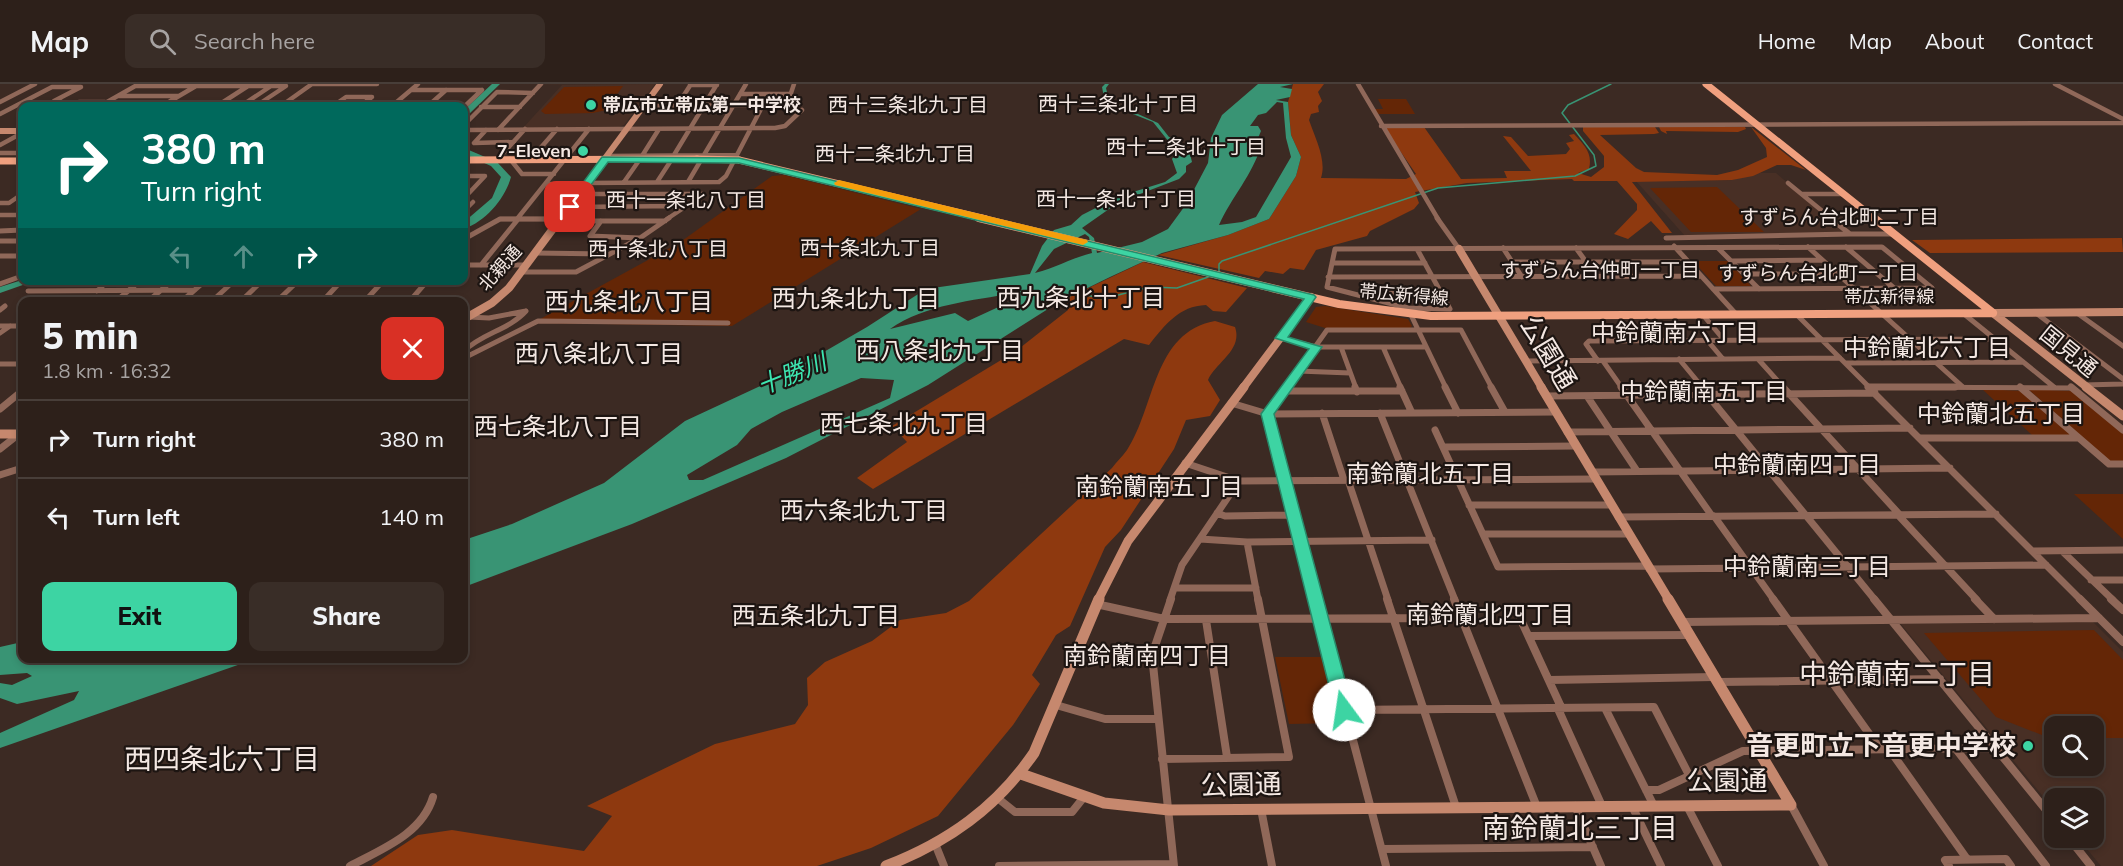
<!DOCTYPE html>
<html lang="en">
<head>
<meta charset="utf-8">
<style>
	:root { --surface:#2d201a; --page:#392d27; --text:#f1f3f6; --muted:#a7a3a2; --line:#483e39; --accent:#3dd4a3 }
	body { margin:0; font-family:Mulish,"Noto Sans JP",sans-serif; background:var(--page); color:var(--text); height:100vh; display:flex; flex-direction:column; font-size:22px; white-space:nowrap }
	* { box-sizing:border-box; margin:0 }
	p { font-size:20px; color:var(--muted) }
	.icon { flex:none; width:33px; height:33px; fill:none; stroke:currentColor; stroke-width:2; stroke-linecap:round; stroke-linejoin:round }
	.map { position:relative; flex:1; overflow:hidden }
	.sheet { position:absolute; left:18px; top:213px; width:450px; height:366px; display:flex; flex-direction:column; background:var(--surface); border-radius:12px; box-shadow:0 3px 9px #0003,0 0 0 2px var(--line) }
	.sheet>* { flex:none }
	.guide { position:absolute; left:18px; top:18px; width:450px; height:183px; border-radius:12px; box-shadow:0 3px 9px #0003,0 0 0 2px var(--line); background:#00695c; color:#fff; overflow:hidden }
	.buttons { position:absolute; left:2044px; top:632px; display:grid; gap:12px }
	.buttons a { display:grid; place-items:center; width:60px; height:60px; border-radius:12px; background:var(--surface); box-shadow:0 3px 9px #0003,0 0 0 2px var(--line); font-size:30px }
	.pin { position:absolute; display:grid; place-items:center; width:51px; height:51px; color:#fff; margin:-26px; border-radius:12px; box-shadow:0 3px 9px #0006 }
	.me { position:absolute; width:66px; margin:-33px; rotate:346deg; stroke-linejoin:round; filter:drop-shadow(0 0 4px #0008) }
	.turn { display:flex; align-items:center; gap:21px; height:126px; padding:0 24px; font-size:27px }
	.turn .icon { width:78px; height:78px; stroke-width:2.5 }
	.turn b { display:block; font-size:42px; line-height:51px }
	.lanes { display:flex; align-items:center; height:57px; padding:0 24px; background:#0003; justify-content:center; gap:30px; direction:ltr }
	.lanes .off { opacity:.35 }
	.round { display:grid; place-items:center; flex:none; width:63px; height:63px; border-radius:12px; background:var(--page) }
	.head { display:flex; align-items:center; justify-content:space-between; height:102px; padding:0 24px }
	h1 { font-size:36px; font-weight:800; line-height:45px }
	.action { display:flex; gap:12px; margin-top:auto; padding:12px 24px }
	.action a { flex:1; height:69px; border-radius:12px; background:var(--accent); color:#111; font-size:24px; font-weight:800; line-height:69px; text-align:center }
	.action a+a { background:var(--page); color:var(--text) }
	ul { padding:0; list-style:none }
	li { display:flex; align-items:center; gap:18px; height:78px; padding:0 24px; border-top:2px solid var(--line) }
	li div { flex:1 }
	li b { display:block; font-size:22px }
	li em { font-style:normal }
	header { display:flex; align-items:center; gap:36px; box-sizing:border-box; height:84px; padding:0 30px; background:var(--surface); border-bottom:2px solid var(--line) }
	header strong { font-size:28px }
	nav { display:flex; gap:33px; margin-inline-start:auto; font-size:21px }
	.search { width:420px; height:54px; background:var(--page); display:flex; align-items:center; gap:15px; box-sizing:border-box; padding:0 21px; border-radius:12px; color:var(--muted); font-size:22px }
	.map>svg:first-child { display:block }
	.built { fill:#482f25; fill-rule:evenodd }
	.green { fill:#642606 }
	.forest { fill:#8e390f }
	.water { fill:#399474; fill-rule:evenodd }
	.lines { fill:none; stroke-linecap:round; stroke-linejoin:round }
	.stream { stroke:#399474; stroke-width:1.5 }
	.river { fill:#399474; fill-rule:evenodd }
	.street-far3 { stroke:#906859; stroke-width:4.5 }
	.street-far2 { stroke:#906859; stroke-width:5 }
	.street-far1 { stroke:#906859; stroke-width:7 }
	.street { stroke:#906859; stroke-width:8 }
	.secondary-far3 { stroke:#c6886e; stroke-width:6 }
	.secondary-far2 { stroke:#c6886e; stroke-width:8 }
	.secondary-far1 { stroke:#c6886e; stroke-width:9 }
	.secondary { stroke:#c6886e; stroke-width:11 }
	.primary-far1 { stroke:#f0a07f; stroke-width:7 }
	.primary { stroke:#f0a07f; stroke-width:8 }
	.primary-bridge { stroke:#f0a07f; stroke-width:7 }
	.route { fill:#3dd4a3; stroke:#288a6a; stroke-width:1.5 }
	.slow { fill:#f59e0b }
	.poi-dot { fill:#3dd4a3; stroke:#1d1512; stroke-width:2 }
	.labels { text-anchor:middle; stroke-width:4.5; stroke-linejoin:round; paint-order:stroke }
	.far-poi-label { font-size:18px; font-weight:bold; fill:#f4e8e3; stroke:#1d1512; text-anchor:start }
	.far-street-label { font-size:18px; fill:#f4e8e3; stroke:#1d1512 }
	.far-neighbourhood-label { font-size:20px; fill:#f4e8e3; stroke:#1d1512 }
	.street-label { font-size:22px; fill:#f4e8e3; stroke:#1d1512 }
	.neighbourhood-label { font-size:24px; fill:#f4e8e3; stroke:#1d1512 }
	.water-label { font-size:24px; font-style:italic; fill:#3de6b1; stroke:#1d1512 }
	.near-street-label { font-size:27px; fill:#f4e8e3; stroke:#1d1512 }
	.near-poi-label { font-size:27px; font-weight:bold; fill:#f4e8e3; stroke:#1d1512; text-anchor:end }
	.near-neighbourhood-label { font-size:28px; fill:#f4e8e3; stroke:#1d1512 }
</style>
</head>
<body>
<header>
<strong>Map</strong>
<div class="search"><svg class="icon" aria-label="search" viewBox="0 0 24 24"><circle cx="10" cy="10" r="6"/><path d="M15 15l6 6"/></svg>Search here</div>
<nav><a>Home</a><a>Map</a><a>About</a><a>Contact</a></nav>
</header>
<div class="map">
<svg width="2123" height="782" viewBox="0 0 2123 782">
	<rect width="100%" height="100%" fill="#3c2a23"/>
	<path class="built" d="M655,0L624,41L619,43L523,44L562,1H506Z
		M1757,89H1776L1846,149L1685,152L1636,97L1732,96Z
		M2093,538L2123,568V782H2101L2077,753H2094V714H2055V727L1901,540ZM2055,642H2094V681H2055Z"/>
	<path class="green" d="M623,2L606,26L593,29L545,30L541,27L564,3Z
		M1378,15H1406L1415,30H1377L1375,25H1383Z
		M784,91L921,125L732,242L533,239L679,159L772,92Z
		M1717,103L1764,148H1691L1650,104Z
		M1693,177H1728L1751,202H1716Z
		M1325,222L1408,235L1412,242L1410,244H1325L1306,238L1316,223Z
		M1982,305L2023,307L2071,351H2032Z
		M2028,305L2072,307L2123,349V378L2109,377Z
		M2074,410H2123V455Z
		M2094,546L2123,576V654H2094V642H2055V653H2047L1996,633L1924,549Z
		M1275,573H1323L1340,639L1289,640Z"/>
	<path class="forest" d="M1293,0H1324L1318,8L1322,17L1318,22L1319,28L1311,30L1309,36C1315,54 1327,76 1321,94L1406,95L1416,90L1385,45L1387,44L1424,43L1461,95L1507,94L1504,87H1531L1503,52L1511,53L1528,72L1566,70L1570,65L1566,59L1574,57L1569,51L1574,50C1584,61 1593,69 1589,85L1578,89L1591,93L1604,83V72L1583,47V43H1655L1659,49L1654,50L1600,51L1636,84L1644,88L1717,91L1738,86L1767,73L1766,64L1751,43L1806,86L1791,81H1777L1753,92L1732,96L1632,98L1672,149H1662L1651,137L1628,155L1614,150L1637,126V120L1617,97H1574L1572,95L1467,99L1415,108L1419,119L1414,125L1370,147L1367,152L1316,166L1304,186L1290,184L1283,190L1265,187L1259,194L1158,171L1228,151L1269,135L1296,92L1301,73L1291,51L1288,18Z
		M1663,42L1745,43L1746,45L1738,48L1666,47L1667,50L1661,47L1659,43Z
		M2122,154L2123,168L1930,169L1912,156Z
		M1143,178L1247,204L1226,228L1213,227L1206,221C1179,222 1165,241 1149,261L1124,255L873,405L857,394L907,358L892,342L1016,267L1068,226L1059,218Z
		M1215,237L1235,243C1243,266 1216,278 1208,296L1220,316L1210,332L1186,336L1174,365L1121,446L1105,463L1070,542L1056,551L1032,591L1040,600L1013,641L938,732L871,764L817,782H371L418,751L452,746L584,767L612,732L587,722L715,660L795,640L808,621L807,594L825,578L872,557L900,536L946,529L969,517L1112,384C1116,378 1122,373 1127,366C1155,324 1153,248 1215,237Z"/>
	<path class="water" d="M1105,0H1109L1106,4L1109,17L1158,39L1169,53C1181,55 1190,66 1192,78L1186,82V88L1179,95L1119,118L1082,144L1094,154L1097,169L1142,158L1168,145L1187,119L1208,79L1211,54L1222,31L1258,0H1293L1280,3L1292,5L1290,13L1276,16L1288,18L1291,51L1301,73L1296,92L1269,135L1228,151L1162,169L1110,193L1059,218L928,301L786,374L632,440L464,503V456L512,440L604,399L685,337L784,291L867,243L926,205L1030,190L1042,162L1054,146L1071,141L1082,131L1117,113L1165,98L1177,89L1172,75L1177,68L1153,38L1105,19L1102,3ZM1277,18L1283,19L1286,54L1291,73L1256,133L1242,138L1219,141C1231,114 1253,90 1261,62L1253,66L1261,47L1258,42H1250L1258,31L1266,29ZM1085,150L1089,153L1092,169C1071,174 1056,184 1035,189L1054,165ZM1014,209L1018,214L968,237L955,229L890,245C926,220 972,217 1014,209ZM861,294L894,296L890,314L703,396H689L687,391L737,361L751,345L782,328Z
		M22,558V574L255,575L0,664V649L74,616L79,607L17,620L0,614V599L12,601L32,592L27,589L0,591V563Z"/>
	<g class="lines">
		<path class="stream" d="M1219,188V180L1222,177L1438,104L1575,92L1596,82L1594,71L1562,29L1568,21L1611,0
			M1075,208L1103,215L1149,203L1177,204L1211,192"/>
		<path class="river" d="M492,0H500L467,32H464V26Z
			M464,64L497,78L511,93C505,115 486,137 464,145V138L492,114L501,93L491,82L464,70Z
			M22,196H37L0,209V203Z"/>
		<path class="street-far3" d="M312,0H377
			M1358,0L1438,135
			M2055,0L2123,35
			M690,1H717
			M136,2H248L217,22
			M248,2H286L256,22
			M412,6H482
			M740,10H791
			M118,12H179
			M0,18L35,0
			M72,22L79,18H105
			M100,22L137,1
			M162,22L196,2
			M241,22L271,2
			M281,22L312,0
			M333,22L346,13H372L360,22
			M392,22L418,0
			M428,22L446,6
			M644,22L787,21L794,0
			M677,22L691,0
			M464,23L482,6
			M481,23H520
			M0,30L52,3H81L54,17L62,18L54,22
			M464,41L497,8L533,9
			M1381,42L2123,39
			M464,46L775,44L785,42L802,26
			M486,46L474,59L514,58
			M498,46L541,0
			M0,61L22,49
			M0,69H20
			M674,71L717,0
			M607,72L737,71
			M642,72L659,45
			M498,75L525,45
			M510,75L522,90H554
			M531,75L557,45
			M464,83L470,76
			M464,92H485L469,109H464
			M624,98L638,78
			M657,98L670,78
			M688,98L746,0
			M587,99L719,98L726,92L763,21
			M1788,99L1832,135
			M545,100H586
			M578,110H703
			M1802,110H1845
			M0,119H9L22,110
			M570,123L681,122
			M464,127L473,118
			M0,131H22
			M500,135H560
			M517,135L589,45
			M667,135L682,125L681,122"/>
		<path class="street-far2" d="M1437,134L1459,165
			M1830,134L1850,150H1894
			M559,137H665
			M601,137L590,152L640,154L669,134
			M0,147L22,146
			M1666,154L1850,150
			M464,155L500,135H560
			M0,157H22
			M1674,162L1736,230
			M1808,163L1963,303
			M1846,163L1894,204
			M1503,164L1522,193
			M1576,164L1597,193
			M1718,164L1759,205
			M1417,165L1450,225L1408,224L1327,203L1335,165L1882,163L1932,204
			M535,169L607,170
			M0,172H22
			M1731,177L1822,176
			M1512,178H1688
			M1332,179H1425
			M464,181H526
			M481,181L519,134
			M521,188H576L640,154
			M1744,190H1837
			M1328,193L1701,192
			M0,200L22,192
			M1713,205L1932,204
			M28,207L195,206
			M97,207L109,196
			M1368,214L1375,209H1441
			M115,218L141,196
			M147,218L173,196
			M181,218L206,196
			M211,218L235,196
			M240,218L263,196
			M276,218L299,196
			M322,218L342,196
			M364,218L384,196
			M409,218L428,196
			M0,226L5,222
			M2036,229L2123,295
			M2077,229L2123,262
			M1796,230L1870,304
			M1964,230L2054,303
			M1411,231L1446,304
			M1703,231L1724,256
			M469,233L489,234L526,227
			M0,242H22
			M0,249L10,242
			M1281,254L1316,263H1426
			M1707,256L1723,275
			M1341,263L1356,304
			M1383,263L1401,304
			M467,272L464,267C482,249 509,246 526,227
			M464,274L538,237L728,239
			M1679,275L1703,304
			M1758,275L1784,304
			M1526,277L1840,274
			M1598,277L1586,260L1589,257L1995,255
			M1603,277L1622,304
			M1845,279L2023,278
			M0,280H22
			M1298,287L1350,289
			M2083,301L2123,300
			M1870,303L2073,304
			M1286,304L1327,246H1461L1492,304"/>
		<path class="street-far1" d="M1287,303L1268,330L1317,516
			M1355,303L1357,308
			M1400,303L1412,329
			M1445,303L1458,329
			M1491,303L1505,328
			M1621,303L1712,432
			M1701,303L1875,516
			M1783,303L1900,431
			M1868,303L2081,516
			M1870,303H1955
			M2020,303L2109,380H2123
			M2071,303L2123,346
			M1284,307H1402
			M1546,312L1875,309
			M1587,312L1637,387
			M1231,319L1268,330L1556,328
			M0,325L22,307
			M1322,329L1344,396
			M1380,329L1455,516
			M1435,346L1498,483L1648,482
			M1567,348L1910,344
			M1921,354H2079
			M1443,363L1576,362
			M0,365L19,350
			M1185,379L1239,397L1596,395
			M1592,388L1950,384
			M0,391L22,384
			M1348,396L1388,516
			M1469,421H1611
			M1217,429L1225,432L1294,431
			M1898,431L1977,516
			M1714,432L1774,516
			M1618,433L1996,430
			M1483,450H1629
			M1200,455L1247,458L1432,456
			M1247,458L1258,516
			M2033,467L2123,466
			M2062,467L2113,516
			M1649,485L2046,481
			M2091,496H2123
			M1175,504H1256
			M1170,516L1182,481L1239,397"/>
		<path class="street" d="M1171,515L1152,571L1174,782
			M1316,515L1386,782
			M1387,515L1456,723
			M1454,515L1537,723
			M1773,515L1880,665
			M1874,515L2055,737
			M1975,515L1994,535
			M2080,515L2123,558
			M2111,515L2123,526
			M1096,520L1164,535L1463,534
			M1520,534L1562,625
			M1206,536L1227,673
			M1682,538L2099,534
			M1529,552L1689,551
			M1549,596L1714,593
			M1718,598L1940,595
			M1056,621L1105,635H1158
			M1605,624L1654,722
			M1558,625L1602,722
			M1344,626L1654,623L1689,691
			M1889,665L1967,775
			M1956,665L2046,782
			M1162,675L1289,673L1258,515
			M1646,706H1659L1743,667L1996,664
			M1000,716L1015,728H1072L1084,713
			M1791,721L1824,782
			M1575,722L1601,782
			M1632,722L1661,782
			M1687,722L1718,782
			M1261,725L1272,782
			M2068,753L2091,782
			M936,762L944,782
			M1382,765L1593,763
			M350,782C382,765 422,750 433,713
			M999,782L1173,780
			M1949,782L1945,776L2006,775L2011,782"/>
		<path class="secondary-far3" d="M0,47H22
			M560,135L660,0"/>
		<path class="secondary-far2" d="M1459,165L1542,304
			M1993,229L2088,304
			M1993,229L2123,228
			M464,235L492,219L509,204L561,134
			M1243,304L1311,213"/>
		<path class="secondary-far1" d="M1541,303L1669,516
			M2086,303L2123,332
			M0,350H22
			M1098,516L1128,457L1244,303"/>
		<path class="secondary" d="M1668,515L1791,721
			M1021,690L1104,719L1169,726L1791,721
			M886,782C948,758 996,724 1034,669L1099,515"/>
		<path class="primary-far1" d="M1706,0L1875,135
			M464,76L697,75
			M739,76L986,135
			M0,77H22"/>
		<path class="primary" d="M979,134L1339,220L1431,232L1993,229
			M1874,134L1993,229"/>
		<path class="primary-bridge" d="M697,75L739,76"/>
	</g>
	<path class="route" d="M602,73L739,74L1314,211L1316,213L1288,253L1322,263L1274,330L1353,626L1350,631H1338L1335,626L1261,330L1309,265L1275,254L1304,215L739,79L608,78L573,125H566L565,123Z"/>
	<path class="slow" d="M839,96L1087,156L1088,158L1083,161L835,101L834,99Z"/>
	<g class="poi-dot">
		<circle cx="591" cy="21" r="6"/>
		<circle cx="583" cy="67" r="6"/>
		<circle cx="2028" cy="662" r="6"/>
	</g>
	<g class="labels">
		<g class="far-poi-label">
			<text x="603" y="27">帯広市立帯広第一中学校</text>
			<text x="571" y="73" text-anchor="end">7-Eleven</text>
		</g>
		<g class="far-street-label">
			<text transform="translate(500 184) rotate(-48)" y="6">北親通</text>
			<text transform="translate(1404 211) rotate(5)" y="6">帯広新得線</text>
			<text x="1889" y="219">帯広新得線</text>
		</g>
		<g class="far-neighbourhood-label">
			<text x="1118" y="27">西十三条北十丁目</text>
			<text x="908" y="28">西十三条北九丁目</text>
			<text x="1186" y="70">西十二条北十丁目</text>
			<text x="895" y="77">西十二条北九丁目</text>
			<text x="1116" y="122">西十一条北十丁目</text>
			<text x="686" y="123">西十一条北八丁目</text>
			<text x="1839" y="140">すずらん台北町二丁目</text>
			<text x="870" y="171">西十条北九丁目</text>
			<text x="658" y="172">西十条北八丁目</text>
			<text x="1600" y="193">すずらん台仲町一丁目</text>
			<text x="1818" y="196">すずらん台北町一丁目</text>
		</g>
		<g class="street-label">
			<text transform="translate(2069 267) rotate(39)" y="8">国見通</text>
		</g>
		<g class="neighbourhood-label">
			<text x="1081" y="222">西九条北十丁目</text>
			<text x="856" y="223">西九条北九丁目</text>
			<text x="629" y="226">西九条北八丁目</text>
			<text x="1675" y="257">中鈴蘭南六丁目</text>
			<text x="1927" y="272">中鈴蘭北六丁目</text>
			<text x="940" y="275">西八条北九丁目</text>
			<text x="599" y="278">西八条北八丁目</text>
			<text x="1704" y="316">中鈴蘭南五丁目</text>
			<text x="2001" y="338">中鈴蘭北五丁目</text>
			<text x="904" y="348">西七条北九丁目</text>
			<text x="558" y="351">西七条北八丁目</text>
			<text x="1797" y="389">中鈴蘭南四丁目</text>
			<text x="1430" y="398">南鈴蘭北五丁目</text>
			<text x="1159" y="411">南鈴蘭南五丁目</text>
			<text x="864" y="435">西六条北九丁目</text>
			<text x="1807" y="491">中鈴蘭南三丁目</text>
			<text x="1490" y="539">南鈴蘭北四丁目</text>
			<text x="816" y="540">西五条北九丁目</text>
			<text x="1147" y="580">南鈴蘭南四丁目</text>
		</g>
		<g class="water-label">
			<text transform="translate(792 290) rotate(-22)" y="8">十勝川</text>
		</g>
		<g class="near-street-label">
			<text transform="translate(1548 269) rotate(59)" y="9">公園通</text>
			<text x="1727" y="706">公園通</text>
			<text transform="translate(1241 701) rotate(-1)" y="9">公園通</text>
		</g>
		<g class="near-poi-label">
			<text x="2016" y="671">音更町立下音更中学校</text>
		</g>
		<g class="near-neighbourhood-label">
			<text x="1897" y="600">中鈴蘭南二丁目</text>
			<text x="222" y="685">西四条北六丁目</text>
			<text x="1580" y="754">南鈴蘭北三丁目</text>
		</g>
	</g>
</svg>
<div class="buttons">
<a><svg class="icon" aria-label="search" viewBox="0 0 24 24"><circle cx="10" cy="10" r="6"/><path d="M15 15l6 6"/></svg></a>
<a><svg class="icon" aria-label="layers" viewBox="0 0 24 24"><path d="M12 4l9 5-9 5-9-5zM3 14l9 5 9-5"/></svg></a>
</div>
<div class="pin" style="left:570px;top:123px;background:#d93025"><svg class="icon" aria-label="arrive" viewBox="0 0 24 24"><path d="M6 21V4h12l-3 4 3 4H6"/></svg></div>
<svg class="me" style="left:1344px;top:626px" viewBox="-20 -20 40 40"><circle r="19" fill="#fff"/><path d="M0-13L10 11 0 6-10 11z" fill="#3dd4a3"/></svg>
<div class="guide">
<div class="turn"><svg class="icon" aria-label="right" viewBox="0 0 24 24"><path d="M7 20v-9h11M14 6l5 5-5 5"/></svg><div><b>380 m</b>Turn right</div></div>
<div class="lanes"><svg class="icon off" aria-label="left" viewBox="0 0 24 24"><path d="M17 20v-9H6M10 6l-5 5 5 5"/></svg><svg class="icon off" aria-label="ahead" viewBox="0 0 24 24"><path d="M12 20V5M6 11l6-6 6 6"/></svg><svg class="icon" aria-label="right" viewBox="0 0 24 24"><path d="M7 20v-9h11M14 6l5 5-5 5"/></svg></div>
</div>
<section class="sheet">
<div class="head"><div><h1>5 min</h1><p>1.8 km · 16:32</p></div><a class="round" style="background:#d93025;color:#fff"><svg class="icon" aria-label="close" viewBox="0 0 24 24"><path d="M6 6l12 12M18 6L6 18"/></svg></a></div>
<ul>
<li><svg class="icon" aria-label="right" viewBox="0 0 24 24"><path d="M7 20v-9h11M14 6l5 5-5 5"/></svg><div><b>Turn right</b></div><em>380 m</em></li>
<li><svg class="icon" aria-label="left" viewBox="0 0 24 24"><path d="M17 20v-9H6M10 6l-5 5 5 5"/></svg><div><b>Turn left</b></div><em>140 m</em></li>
</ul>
<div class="action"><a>Exit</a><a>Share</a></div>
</section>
</div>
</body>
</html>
